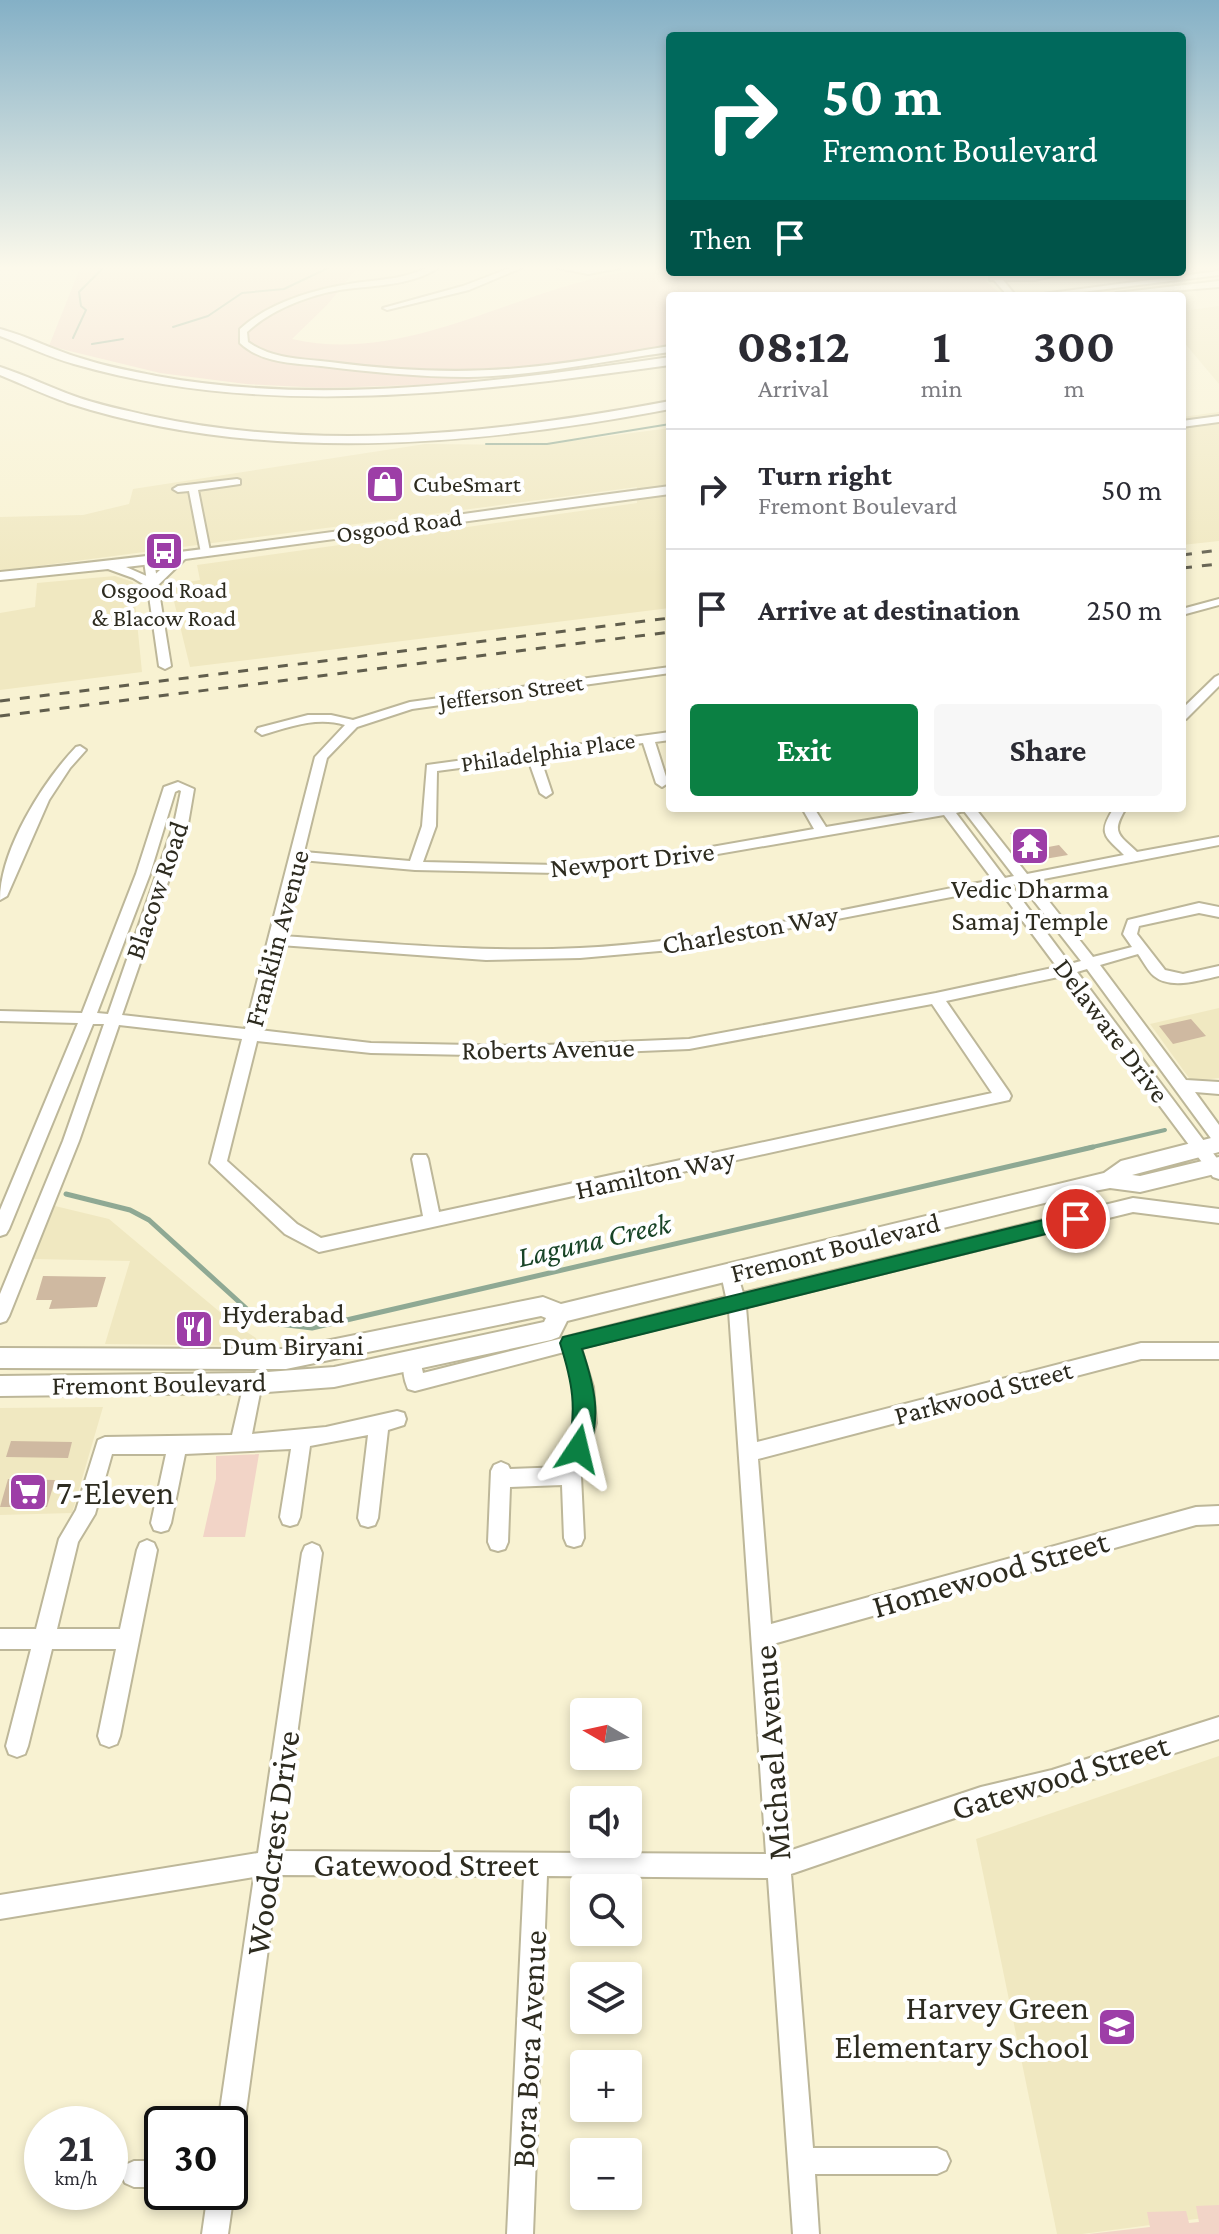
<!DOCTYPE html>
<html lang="en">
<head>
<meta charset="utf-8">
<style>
	:root { --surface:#fff; --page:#f7f7f7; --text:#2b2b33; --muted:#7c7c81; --line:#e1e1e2; --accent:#0b8043 }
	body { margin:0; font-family:"Crimson Pro",serif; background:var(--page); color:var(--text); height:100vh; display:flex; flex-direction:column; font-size:30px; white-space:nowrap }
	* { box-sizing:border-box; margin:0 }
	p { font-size:26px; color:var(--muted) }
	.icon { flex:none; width:44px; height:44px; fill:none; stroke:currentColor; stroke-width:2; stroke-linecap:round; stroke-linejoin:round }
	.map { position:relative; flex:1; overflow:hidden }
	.sheet { position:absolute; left:666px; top:292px; width:520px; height:520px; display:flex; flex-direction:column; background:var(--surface); border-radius:8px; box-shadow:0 4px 12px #0003 }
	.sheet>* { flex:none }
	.banner { position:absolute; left:666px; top:32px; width:520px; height:244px; border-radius:8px; box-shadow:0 4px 12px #0003; background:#00695c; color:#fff; overflow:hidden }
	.needle { width:52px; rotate:279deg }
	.tools { position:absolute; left:570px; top:1698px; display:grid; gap:16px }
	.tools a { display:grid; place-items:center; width:72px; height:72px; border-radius:8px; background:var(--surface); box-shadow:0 4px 12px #0003; font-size:40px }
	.speed { position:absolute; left:24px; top:2106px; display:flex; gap:16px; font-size:40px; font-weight:700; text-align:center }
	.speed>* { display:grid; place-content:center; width:104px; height:104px; border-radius:50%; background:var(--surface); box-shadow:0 4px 12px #0003; line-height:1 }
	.speed small { font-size:20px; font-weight:400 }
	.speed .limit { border:4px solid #111; border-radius:12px; background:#fff; color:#111 }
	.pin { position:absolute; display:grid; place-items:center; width:68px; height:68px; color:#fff; margin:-34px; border:4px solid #fff; border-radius:50%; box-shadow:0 2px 8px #0007 }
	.me { position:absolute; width:88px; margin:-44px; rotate:10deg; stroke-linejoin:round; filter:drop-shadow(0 0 6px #0008) }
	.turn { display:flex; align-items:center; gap:28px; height:168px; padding:0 24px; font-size:36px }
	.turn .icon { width:104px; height:104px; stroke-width:2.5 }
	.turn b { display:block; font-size:56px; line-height:68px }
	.then { display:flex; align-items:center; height:76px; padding:0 24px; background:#0003; gap:16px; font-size:30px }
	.eta { display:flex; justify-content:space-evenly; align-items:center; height:136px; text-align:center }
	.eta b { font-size:48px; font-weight:700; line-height:56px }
	.button { display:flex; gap:16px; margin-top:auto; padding:16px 24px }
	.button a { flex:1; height:92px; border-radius:8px; background:var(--accent); color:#fff; font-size:32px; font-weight:700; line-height:92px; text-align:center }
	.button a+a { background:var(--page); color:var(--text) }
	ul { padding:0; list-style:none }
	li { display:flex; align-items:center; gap:24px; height:120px; padding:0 24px; border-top:2px solid var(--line) }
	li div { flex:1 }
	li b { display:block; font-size:30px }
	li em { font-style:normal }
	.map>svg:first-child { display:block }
	.built { fill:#f0e8c1 }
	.green { fill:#f2d4c7 }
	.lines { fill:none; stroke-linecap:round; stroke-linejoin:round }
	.stream-far2 { stroke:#8fa994; stroke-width:2 }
	.stream-far1 { stroke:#8fa994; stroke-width:4 }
	.stream { stroke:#8fa994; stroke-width:5 }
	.building { fill:#cfb9a1 }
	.minor-casing { stroke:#bdb799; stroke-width:4 }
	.major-casing { stroke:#bdb799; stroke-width:4 }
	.highway-casing { stroke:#bdb799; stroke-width:4 }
	.minor { fill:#fff; fill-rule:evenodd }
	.major { fill:#fff; fill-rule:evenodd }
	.highway { fill:#fff; fill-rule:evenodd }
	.rail { stroke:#615e4d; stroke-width:3; stroke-dasharray:10 10; stroke-linecap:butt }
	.route { fill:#0b8043; stroke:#07532c; stroke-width:2 }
	.labels { text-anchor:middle; stroke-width:8; stroke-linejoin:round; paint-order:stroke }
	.far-poi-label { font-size:24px; fill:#2d2b1f; stroke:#fff; text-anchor:start }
	.far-street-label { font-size:24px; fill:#2d2b1f; stroke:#fff }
	.street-label { font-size:28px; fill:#2d2b1f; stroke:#fff }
	.poi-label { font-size:28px; fill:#2d2b1f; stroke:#fff }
	.water-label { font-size:30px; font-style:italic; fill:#184426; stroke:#fff }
	.near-poi-label { font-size:34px; fill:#2d2b1f; stroke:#fff; text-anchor:start }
	.near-street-label { font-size:34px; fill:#2d2b1f; stroke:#fff }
</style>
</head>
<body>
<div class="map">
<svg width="1219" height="2234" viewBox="0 0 1219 2234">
	<rect width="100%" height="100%" fill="#f8f2d2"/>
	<path class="built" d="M1219,306V384L1182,340V311Z
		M1219,412V541L1182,545V417Z
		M670,428V608L190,667L170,585L200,580L197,565L637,503V487L0,571V517L83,515L129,504L133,489L425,444L541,445Z
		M115,576L133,582L142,672L0,690V613L35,607L37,583Z
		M1219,1008V1078L1195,1081L1189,1078L1150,1024Z
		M55,1206L109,1219L233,1323L256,1338L254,1346L105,1344L130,1261L33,1259Z
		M103,1407L72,1513L0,1515V1408Z
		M1219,1756V2216L1082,2234H1057L976,1839Z"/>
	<path class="green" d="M80,268H357L328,304L292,339C421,369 543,268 670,268V272H982L987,282L1002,295L670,296V346L447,384L324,388L246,384L160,373L49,346Z
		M1182,268H1219V272L1128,282L1122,272H1182Z
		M259,1454L245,1537H203L216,1479V1456Z
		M1219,2205V2234H1089L1150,2227L1147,2212L1186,2211L1189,2223L1199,2222L1196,2206Z"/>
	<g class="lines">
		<path class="stream-far2" d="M173,327L208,316L242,293L284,289L328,268
			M73,338L86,310L81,306L79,292L103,268
			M92,344L123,339
			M486,444H547L670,424"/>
		<path class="stream-far1" d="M1084,1149L1165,1130"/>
		<path class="stream" d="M66,1194L130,1210L149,1220L248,1310L279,1324L312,1328L1093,1147"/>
	</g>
	<path class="building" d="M1027,830L1043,848L1059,845L1068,855L1033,861L1010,833Z
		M1191,1019L1206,1036L1173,1044L1159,1026Z
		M43,1276L106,1277L97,1307L49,1309L52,1300H36Z
		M11,1441L72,1442L68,1458L6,1457Z
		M8,1479L55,1480L47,1507H0Z"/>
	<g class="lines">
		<defs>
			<path id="minor" d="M427,268H438C413,284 383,285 355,288C319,291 274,307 247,332L248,342C272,359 302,359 330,362C392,370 456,374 519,368C569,364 620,354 670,346V352C603,361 536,376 468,377C419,377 370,372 321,366C293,363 261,363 240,343V329C270,302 315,289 355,283C383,279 399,280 427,268Z
				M510,268H521L469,290L387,310L383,308L463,286Z
				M558,268H620L588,274Z
				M1219,271V275L1050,296H1027Z
				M990,272H996L999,276L1070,272L1035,280H1003L1016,296H1008L994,280H990Z
				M237,479L240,480V484L198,490L210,551L201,553L189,491L178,492L173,489L178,486Z
				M149,558L154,561L171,666L165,669L159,666L144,561Z
				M1219,599V605L1182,615V609Z
				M670,667V673L412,709L357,727L327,758L304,852L410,861L422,826L427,765L670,732V740L655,742L668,783L662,787L656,783L643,743L540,757L552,793L546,797L540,793L528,759L437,771L436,826L423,862L558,865L683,852L814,829L802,808H814L826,827L939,808H975L1027,874L1124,855C1105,836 1097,834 1114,808H1126C1111,833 1118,834 1137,852L1219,837V845L1033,881L1093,957L1132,947L1123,934L1128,920L1199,903L1219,907V917L1199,913L1139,926L1137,934L1165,970L1183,974L1219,966V976C1200,980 1171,990 1154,976C1148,971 1143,961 1138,954L1100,965L1186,1080L1219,1082V1094L1195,1092L1219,1125V1143L1213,1141L1087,969L1077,972L1219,1161V1179L1213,1177L1063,976L946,1001L1009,1092L1011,1096L1009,1100L319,1252L285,1234L210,1163L242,1039L119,1025L79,1141L9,1316L6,1321L0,1323V1294L63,1141L104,1024H93L9,1229L6,1234L0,1236V1210L78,1023L0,1021V1011L82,1013L136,874L164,787L178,782L194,789L188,824L122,1015L245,1029L315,757L345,725C317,716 289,727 262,735L256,731L258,728L308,715H331L353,720L410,702ZM179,790L181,791L174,824L108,1014L97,1013L150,874L175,792ZM964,811L1014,876L1005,878L956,813ZM944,815L993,880C856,906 719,941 580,948C481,953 382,943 283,936L301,860L415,870L558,873L683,860ZM1020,883L1081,961L1070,964L1011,885ZM998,888L1057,967L936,993L689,1039L521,1046L371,1043L259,1030L280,945L486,960L580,958L682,949ZM932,1004L992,1093L439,1212L428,1159L426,1155H414L412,1159L423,1216L321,1238L297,1224L227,1161L257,1041L371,1053L521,1056L689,1049Z
				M1219,675V686L1186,719L1182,720V709L1215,677Z
				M80,746L86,750L70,768L49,800L7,896L0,900C0,850 42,783 76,747Z
				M1133,1198L1219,1209V1223L1133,1212L746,1307L757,1442L1141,1343H1219V1359H1141L758,1459L771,1624L1196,1507L1219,1506V1524L1196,1525L773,1644L789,1851L981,1787L1052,1770L1219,1717V1739L1052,1792L981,1809L791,1874L813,2148H937L946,2152L950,2161L946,2170L937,2174H815L819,2234H793L768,1878L547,1876L533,2234H507L524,1876L278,1875L243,2133L239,2142L230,2146V2124H218L254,1877L0,1919V1895L258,1853L302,1553L305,1546L312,1543L319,1546L322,1553L281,1851L766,1854L729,1311L581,1348L593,1387L596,1423L581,1476L584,1538L581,1545L574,1547L567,1545L564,1538L562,1485L510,1487L508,1542L505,1549L498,1551L491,1549L488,1542L491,1471L494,1465L501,1462L508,1465L510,1469L564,1467L576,1423L575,1387L564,1352L415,1391L408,1389C404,1380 401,1366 405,1356L412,1354L419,1356L423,1373L726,1297L721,1274L724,1269L730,1267L736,1269L743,1293Z
				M253,1375L260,1377L262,1383L252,1434L326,1427L397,1411L404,1413L406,1419L404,1425L388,1430L378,1518L375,1525L368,1527L361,1525L358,1518L368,1435L310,1446L300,1517L297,1524L290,1526L283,1524L280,1517L291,1449L185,1454L171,1523L168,1530L161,1532L154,1530L151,1523L166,1454H112L95,1514L78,1542L57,1629H120L137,1550L140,1543L147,1540L154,1543L157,1550L120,1736L117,1744L109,1747L101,1744L98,1736L116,1649H52L28,1746L25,1754L17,1757L9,1754L6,1746L31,1649H0V1629H36L59,1539L76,1510L98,1440L105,1437L232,1435L244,1383L246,1377Z
				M134,2161H162V2187H134L125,2183L121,2174L125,2165Z
				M230,2182L234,2192L228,2234H202L208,2192H230Z"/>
			<path id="major" d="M1219,416V422L1182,427V421Z
				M670,486V494L185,559L153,590L133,578L108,569L0,580V572C224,550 447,515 670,486ZM169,562L151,578L126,567Z
				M1219,1136V1152L1132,1175L1140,1176L1219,1157V1173L1140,1192L1110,1188L1089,1192L567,1321L559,1337L551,1340L334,1387L253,1393L0,1396V1376L253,1373L334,1367L544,1322L546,1318L541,1316L286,1369L0,1368V1348L286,1349L543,1297L561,1304L1104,1173L1121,1161Z"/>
			<path id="highway" d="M1219,281V287L1111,296L1116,293Z
				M0,329C27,336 53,350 80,358C104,366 131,371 156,376C325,407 502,381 670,357V365C474,392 267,420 74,364C49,357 24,345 0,336Z
				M0,367C25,375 49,387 74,396C98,405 125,410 150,416C319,453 502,433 670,401V409C475,446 260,465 68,403C45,395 22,384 0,375Z"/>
		</defs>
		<use href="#minor" class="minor-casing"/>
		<use href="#major" class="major-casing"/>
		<use href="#highway" class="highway-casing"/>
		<use href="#minor" class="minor"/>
		<use href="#major" class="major"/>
		<use href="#highway" class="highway"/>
		<path class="rail" d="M1182,555L1219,550
			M1182,568L1219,564
			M0,701L670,618
			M0,716L670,632"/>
	</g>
	<linearGradient id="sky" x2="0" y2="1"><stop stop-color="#84b0c6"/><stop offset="0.46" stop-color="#fcf9eb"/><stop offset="1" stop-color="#fcf9eb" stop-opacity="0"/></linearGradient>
	<rect width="1219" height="581" fill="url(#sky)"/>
	<path class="route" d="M1076,1212L1085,1219L1082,1225L582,1349C594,1385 603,1419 586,1456L578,1459L570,1456L567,1449C578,1410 572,1381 560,1343L563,1337Z"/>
	<defs>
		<symbol id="shop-square" viewBox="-11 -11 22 22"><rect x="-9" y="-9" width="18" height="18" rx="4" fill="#9d3ea7" stroke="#fff"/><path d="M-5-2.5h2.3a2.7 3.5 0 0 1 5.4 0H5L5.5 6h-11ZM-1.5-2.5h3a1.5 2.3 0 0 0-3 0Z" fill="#fff"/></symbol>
		<symbol id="bus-square" viewBox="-11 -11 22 22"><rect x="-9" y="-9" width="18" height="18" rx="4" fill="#9d3ea7" stroke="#fff"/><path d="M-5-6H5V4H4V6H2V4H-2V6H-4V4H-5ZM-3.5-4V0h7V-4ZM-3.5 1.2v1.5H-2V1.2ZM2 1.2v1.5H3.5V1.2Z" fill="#fff"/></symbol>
		<symbol id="temple-square" viewBox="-11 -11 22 22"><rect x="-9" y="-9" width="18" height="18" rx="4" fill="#9d3ea7" stroke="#fff"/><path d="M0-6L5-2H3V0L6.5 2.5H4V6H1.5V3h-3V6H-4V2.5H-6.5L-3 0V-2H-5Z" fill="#fff"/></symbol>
		<symbol id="restaurant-square" viewBox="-11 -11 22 22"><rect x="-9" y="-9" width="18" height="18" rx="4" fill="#9d3ea7" stroke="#fff"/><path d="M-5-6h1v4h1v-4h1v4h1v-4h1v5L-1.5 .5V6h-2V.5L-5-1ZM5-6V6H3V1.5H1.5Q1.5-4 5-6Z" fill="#fff"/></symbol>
		<symbol id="supermarket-square" viewBox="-11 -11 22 22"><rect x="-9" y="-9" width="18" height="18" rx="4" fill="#9d3ea7" stroke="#fff"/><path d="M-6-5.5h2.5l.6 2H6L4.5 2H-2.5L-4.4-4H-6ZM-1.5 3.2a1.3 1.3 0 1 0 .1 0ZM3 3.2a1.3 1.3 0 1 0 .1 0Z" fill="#fff"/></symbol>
		<symbol id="school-square" viewBox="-11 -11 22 22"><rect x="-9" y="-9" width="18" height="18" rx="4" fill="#9d3ea7" stroke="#fff"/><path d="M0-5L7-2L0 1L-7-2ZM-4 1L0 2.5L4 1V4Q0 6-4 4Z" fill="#fff"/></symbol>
	</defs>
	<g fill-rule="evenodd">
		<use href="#shop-square" x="363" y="462" width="44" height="44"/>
		<use href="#bus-square" x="142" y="529" width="44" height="44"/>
		<use href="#temple-square" x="1008" y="824" width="44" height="44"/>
		<use href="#restaurant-square" x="172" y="1307" width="44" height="44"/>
		<use href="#supermarket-square" x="6" y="1470" width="44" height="44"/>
		<use href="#school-square" x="1095" y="2005" width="44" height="44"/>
	</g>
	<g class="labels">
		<g class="far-poi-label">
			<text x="413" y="492">CubeSmart</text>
			<text x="164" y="598" text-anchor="middle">Osgood Road<tspan x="164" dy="28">&amp; Blacow Road</tspan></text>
		</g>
		<g class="far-street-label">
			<text transform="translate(399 526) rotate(-8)" y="8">Osgood Road</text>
			<text transform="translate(511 692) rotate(-8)" y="8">Jefferson Street</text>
			<text transform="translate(548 752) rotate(-8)" y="8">Philadelphia Place</text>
		</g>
		<g class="street-label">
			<text transform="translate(632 859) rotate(-6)" y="10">Newport Drive</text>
			<text transform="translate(156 890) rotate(-71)" y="10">Blacow Road</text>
			<text transform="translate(750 929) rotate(-10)" y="10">Charleston Way</text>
			<text transform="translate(276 938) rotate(-75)" y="10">Franklin Avenue</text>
			<text transform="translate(1112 1030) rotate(53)" y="10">Delaware Drive</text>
			<text transform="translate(548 1048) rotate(-1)" y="10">Roberts Avenue</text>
			<text transform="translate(655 1173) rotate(-12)" y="10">Hamilton Way</text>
			<text transform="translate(835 1247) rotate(-14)" y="10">Fremont Boulevard</text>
			<text transform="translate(159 1383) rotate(-1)" y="10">Fremont Boulevard</text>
			<text transform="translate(983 1392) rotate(-15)" y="10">Parkwood Street</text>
		</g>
		<g class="poi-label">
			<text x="1030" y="898">Vedic Dharma<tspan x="1030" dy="32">Samaj Temple</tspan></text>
			<text x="222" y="1323" text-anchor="start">Hyderabad<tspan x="222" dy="32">Dum Biryani</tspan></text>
		</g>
		<g class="water-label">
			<text transform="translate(594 1240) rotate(-13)" y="10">Laguna Creek</text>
		</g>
		<g class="near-poi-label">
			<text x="56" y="1504">7-Eleven</text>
			<text x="1089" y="2019" text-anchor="end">Harvey Green<tspan x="1089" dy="39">Elementary School</tspan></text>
		</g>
		<g class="near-street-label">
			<text transform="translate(990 1573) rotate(-16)" y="12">Homewood Street</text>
			<text transform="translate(771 1753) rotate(-94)" y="12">Michael Avenue</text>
			<text transform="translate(1060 1776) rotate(-17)" y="12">Gatewood Street</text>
			<text transform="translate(272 1843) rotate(-82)" y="12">Woodcrest Drive</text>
			<text x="426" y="1876">Gatewood Street</text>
			<text transform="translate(528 2049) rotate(-87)" y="12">Bora Bora Avenue</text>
		</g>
	</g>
</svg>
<div class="tools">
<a><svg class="needle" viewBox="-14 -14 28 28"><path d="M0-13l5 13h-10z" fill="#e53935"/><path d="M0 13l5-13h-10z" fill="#7c7c81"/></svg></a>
<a><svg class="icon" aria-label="sound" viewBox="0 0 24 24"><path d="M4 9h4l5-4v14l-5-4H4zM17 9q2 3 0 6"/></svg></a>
<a><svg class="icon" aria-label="search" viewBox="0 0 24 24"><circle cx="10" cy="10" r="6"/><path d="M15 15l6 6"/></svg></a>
<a><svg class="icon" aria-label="layers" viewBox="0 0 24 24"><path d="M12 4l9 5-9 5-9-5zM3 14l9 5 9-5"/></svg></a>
<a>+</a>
<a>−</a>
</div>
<div class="speed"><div>21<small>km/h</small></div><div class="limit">30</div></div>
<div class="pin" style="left:1076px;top:1219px;background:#d93025"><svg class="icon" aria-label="arrive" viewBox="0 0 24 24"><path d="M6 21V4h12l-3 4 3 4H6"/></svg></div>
<svg class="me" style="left:578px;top:1449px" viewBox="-20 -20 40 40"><path d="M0-17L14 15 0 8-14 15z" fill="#0b8043" stroke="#fff" stroke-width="4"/></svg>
<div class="banner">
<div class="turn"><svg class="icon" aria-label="right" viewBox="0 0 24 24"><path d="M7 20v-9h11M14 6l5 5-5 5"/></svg><div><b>50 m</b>Fremont Boulevard</div></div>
<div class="then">Then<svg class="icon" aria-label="arrive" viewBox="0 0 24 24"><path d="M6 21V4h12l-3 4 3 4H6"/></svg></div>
</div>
<section class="sheet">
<div class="eta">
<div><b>08:12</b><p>Arrival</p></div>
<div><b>1</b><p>min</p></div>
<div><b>300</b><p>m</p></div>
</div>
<ul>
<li><svg class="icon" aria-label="right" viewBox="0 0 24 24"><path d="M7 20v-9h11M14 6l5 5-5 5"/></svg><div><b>Turn right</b><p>Fremont Boulevard</p></div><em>50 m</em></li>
<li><svg class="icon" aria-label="arrive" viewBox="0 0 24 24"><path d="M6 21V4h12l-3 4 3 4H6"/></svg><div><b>Arrive at destination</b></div><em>250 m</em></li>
</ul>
<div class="button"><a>Exit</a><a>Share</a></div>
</section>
</div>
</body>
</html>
